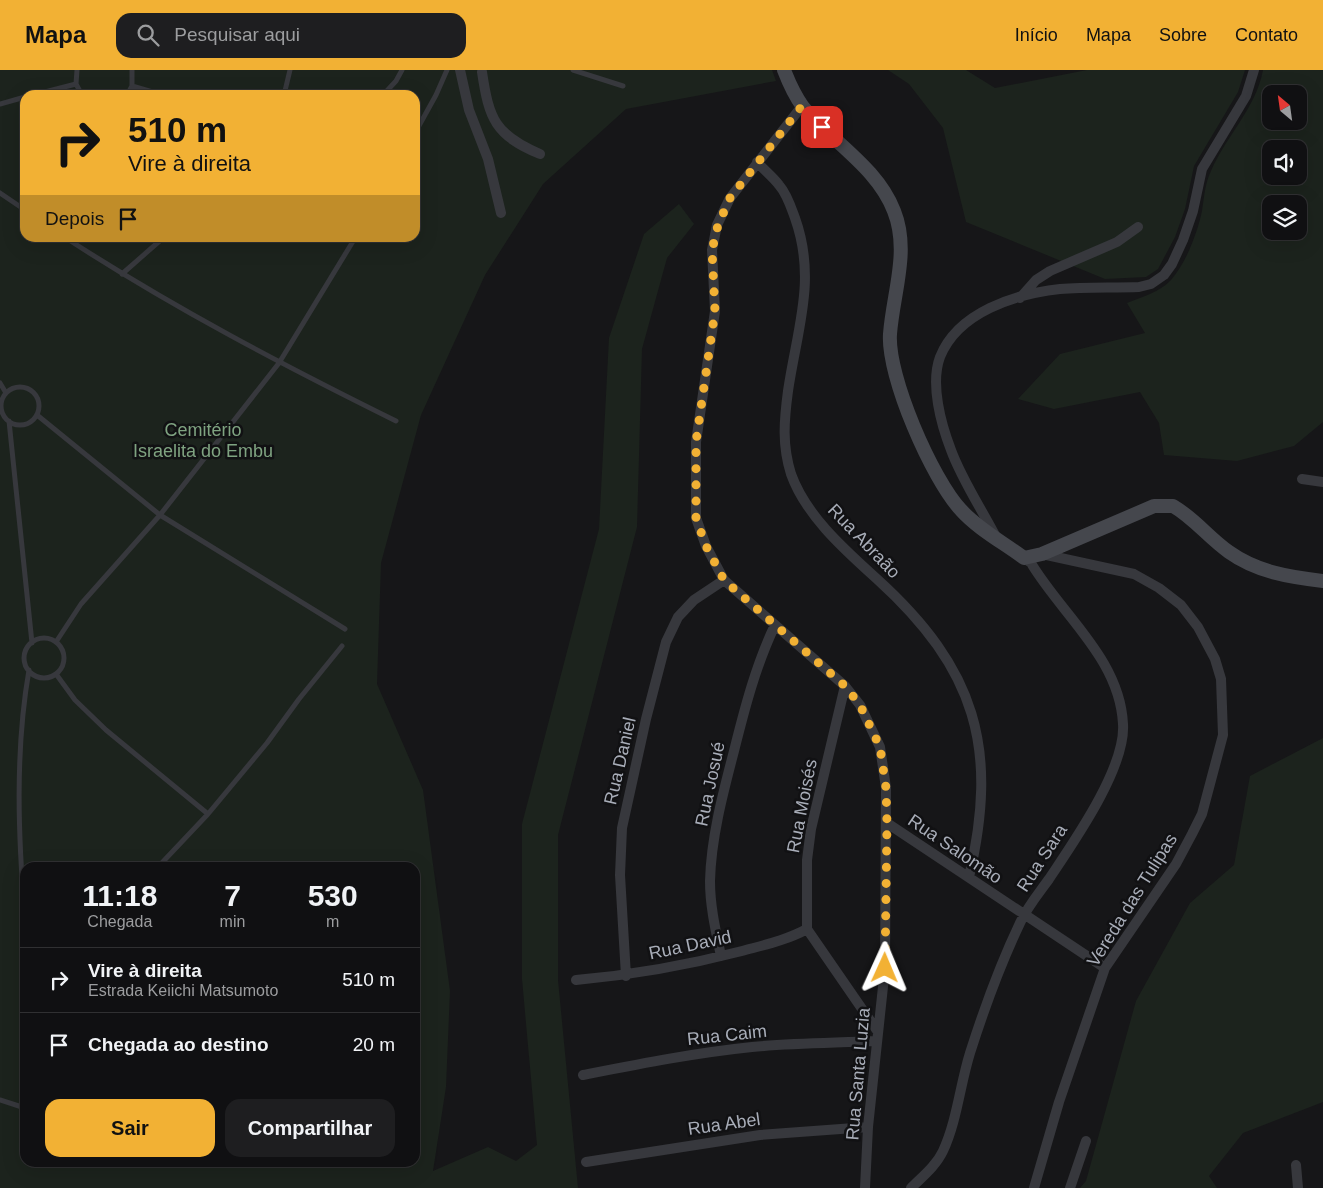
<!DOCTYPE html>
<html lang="pt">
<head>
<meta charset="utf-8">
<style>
	:root { --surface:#101012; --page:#1e1e20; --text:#f1f3f6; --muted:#9c9d9f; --line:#303032; --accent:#f2b134 }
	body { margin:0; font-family:Arial,sans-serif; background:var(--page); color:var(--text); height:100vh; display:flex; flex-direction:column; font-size:19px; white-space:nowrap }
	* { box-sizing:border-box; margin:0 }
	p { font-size:16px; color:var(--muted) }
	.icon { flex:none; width:28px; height:28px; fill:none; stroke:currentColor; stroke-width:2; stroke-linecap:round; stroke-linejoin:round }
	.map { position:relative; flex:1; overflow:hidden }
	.side { position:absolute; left:20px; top:792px; width:400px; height:305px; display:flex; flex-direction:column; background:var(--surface); border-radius:15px; box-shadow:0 5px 20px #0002,0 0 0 1px var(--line) }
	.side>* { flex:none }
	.hud { position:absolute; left:20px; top:20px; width:400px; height:152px; border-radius:15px; box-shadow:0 5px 20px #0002,0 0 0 1px var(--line); background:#f2b134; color:#111; overflow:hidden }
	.needle { width:32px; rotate:331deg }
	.tools { position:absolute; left:1262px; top:15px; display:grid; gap:10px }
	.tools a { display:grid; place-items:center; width:45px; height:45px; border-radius:10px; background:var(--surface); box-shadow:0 5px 20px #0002,0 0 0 1px var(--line); font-size:25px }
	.pin { position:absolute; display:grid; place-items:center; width:42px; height:42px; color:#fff; margin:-21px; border-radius:10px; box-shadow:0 2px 8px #0006 }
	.me { position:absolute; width:55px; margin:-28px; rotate:1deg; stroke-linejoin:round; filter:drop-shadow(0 0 4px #0008) }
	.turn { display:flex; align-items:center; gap:18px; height:105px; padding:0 25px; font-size:22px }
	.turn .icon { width:65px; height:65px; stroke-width:2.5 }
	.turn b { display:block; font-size:35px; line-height:42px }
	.then { display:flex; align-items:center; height:48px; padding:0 25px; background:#0003; gap:10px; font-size:19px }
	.eta { display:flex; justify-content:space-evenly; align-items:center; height:85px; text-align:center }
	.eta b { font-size:30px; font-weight:700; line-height:35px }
	.button { display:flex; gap:10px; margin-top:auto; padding:10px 25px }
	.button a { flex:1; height:58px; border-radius:15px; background:var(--accent); color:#111; font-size:20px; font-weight:700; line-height:58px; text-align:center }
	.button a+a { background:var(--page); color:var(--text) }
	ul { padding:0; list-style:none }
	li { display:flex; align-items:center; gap:15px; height:65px; padding:0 25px; border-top:1px solid var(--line) }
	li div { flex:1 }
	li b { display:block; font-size:19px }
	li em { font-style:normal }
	header { display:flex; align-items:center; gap:30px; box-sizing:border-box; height:70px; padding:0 25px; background:var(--accent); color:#111 }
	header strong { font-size:24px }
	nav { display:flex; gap:28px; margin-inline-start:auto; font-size:18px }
	.search { width:350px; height:45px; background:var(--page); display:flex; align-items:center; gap:12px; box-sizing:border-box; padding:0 18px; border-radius:15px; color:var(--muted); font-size:19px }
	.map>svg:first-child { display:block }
	.green { fill:#1c231d; fill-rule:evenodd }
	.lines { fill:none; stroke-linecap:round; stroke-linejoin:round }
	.service { stroke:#37383d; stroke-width:5 }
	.minor { stroke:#37383d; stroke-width:10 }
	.secondary { stroke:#45474d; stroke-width:14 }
	.route { stroke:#f2b134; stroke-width:9; stroke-dasharray:0 16.2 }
	.labels { text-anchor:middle; stroke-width:5; stroke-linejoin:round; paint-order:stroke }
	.park-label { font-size:18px; fill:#7fa381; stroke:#111113 }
	.street-label { font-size:18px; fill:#a8adb8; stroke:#111113 }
</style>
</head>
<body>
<header>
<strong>Mapa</strong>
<div class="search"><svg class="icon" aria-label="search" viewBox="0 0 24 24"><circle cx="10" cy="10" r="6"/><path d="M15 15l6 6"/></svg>Pesquisar aqui</div>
<nav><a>Início</a><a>Mapa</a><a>Sobre</a><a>Contato</a></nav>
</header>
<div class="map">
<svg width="1323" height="1118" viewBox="0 0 1323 1118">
	<rect width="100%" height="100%" fill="#161618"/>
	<path class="green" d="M0,0H772L776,11L626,39L543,114L485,205L421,345L381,493L377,614L423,720L450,921L446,1017L433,1101L488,1077L516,1091L537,1075L522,909V754L599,459L609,268L644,164L679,134L694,154L667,188L642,279L637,457L558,765V910L578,1118H0ZM25,25H415V168H25ZM25,798H415V1092H25Z
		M888,0H966L995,18L1087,0H1245L1238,22L1194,96L1185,139L1175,167L1158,199L1146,207L1105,209L966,152L943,58L909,14Z
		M1263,0H1323V352L1294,376L1237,391L1164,385L1159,353L1140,322L1054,339L1018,329L1060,284L1145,263L1127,233C1142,227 1160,222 1171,210C1186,193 1197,164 1202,141C1204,128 1205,113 1211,101C1226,66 1256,38 1263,0ZM1271,24H1299V51H1271ZM1271,79H1299V106H1271ZM1271,134H1299V161H1271Z
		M1323,668V1032L1243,1063L1209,1106L1217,1118H1080L1086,1111L1136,931L1190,833L1234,795L1250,706Z"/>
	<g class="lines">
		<path class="service" d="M77,0L76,14L82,25
			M573,0L623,16
			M132,16L163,25
			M33,25L76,14
			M127,25L132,16V0
			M284,25L290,0
			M383,25L396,11L402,0
			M0,34L25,27
			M415,63L436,25L447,0
			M0,123L25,140
			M66,168C172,237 283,295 396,351
			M122,204L163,168
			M0,313L6,323
			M1 336a19 19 0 1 1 38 0a19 19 0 1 1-38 0Z
			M37,345L160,445L345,559
			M9,351L32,573
			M24 588a20 20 0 1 1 40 0a20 20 0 1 1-40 0Z
			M56,572L81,534L160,445L279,293L355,168
			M56,604L75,630L106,660L208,744
			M157,798L208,744L267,673L299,629L342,576
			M25,847C18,766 15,680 29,600
			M0,1030L25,1038"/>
		<path class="minor" d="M460,0L469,40L488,89L501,143
			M482,2C489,49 495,65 540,84
			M802,36L730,128L717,155L712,180L715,241L696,372V448L706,476L724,510L845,616L860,635L880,677L886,718L885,898L868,1057L865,1118
			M757,92C764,100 773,107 779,115C787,124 791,137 795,148C817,210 797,259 788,321C784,351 782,375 791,404C806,446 845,480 877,509C976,599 999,678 969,807
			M1020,228L1036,210L1050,201L1117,172L1138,157
			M1302,409L1323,412
			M996,467C981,438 962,410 951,380C941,354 930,314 940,287C958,242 1015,224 1060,219C1086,217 1113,218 1139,217L1151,214L1164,205L1172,194L1183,170L1193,141L1202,99L1246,26L1254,0
			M845,616L811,759L807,790V859L878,962
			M887,753L1105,898
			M721,886C716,862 710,837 710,811C711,768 723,723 734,681C745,637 756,595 775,555
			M626,906L620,805L622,758L646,649L666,572L678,547L694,530L724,510
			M576,910C632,905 688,895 742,881C764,875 787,870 807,859
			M583,1005C639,994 694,983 752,977C793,973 835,973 877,971
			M586,1092L760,1065L868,1057
			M1296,1095L1298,1118
			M911,1118C922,1107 936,1096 943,1081C957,1051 960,1015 970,983C984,939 1000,895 1020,853C1027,837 1039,823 1049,809C1073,773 1126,698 1123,654C1120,589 1062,545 1031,493L1024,488
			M1034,1118L1059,1032L1105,898L1176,794L1192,764L1202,744L1223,665L1221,609L1215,589L1198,557L1181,535L1159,518L1134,504L1042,484
			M1070,1118L1086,1071"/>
		<path class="secondary" d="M784,0C789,13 795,26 803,37C832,72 877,97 894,141C910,181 893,223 890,264C887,306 932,409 961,440C978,459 1004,473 1024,488L1042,484L1154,436H1173C1194,448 1209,468 1229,482C1257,502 1289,507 1323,511"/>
	</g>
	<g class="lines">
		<path class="route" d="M822,57L802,36L730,128L718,155L712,180L715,241L696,372V448L706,476L724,510L845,616L860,635L880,677L886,718L887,753L885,898"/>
	</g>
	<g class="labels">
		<g class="park-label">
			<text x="203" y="366">Cemitério<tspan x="203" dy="21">Israelita do Embu</tspan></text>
		</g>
		<g class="street-label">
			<text transform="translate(864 471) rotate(46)" y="6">Rua Abraão</text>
			<text transform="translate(620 691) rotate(-77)" y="6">Rua Daniel</text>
			<text transform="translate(710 714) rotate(-78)" y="6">Rua Josué</text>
			<text transform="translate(802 736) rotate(-79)" y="6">Rua Moisés</text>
			<text transform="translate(955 779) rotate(34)" y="6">Rua Salomão</text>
			<text transform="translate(1042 788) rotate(-57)" y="6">Rua Sara</text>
			<text transform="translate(1132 830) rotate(-58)" y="6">Vereda das Tulipas</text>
			<text transform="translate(690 875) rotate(-12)" y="6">Rua David</text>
			<text transform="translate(727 965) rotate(-6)" y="6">Rua Caim</text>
			<text transform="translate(858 1004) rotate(-85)" y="6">Rua Santa Luzia</text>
			<text transform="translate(724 1054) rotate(-8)" y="6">Rua Abel</text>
		</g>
	</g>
</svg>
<div class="tools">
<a><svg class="needle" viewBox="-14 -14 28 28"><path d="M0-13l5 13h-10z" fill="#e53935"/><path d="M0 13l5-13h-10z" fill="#9c9d9f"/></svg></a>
<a><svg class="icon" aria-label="sound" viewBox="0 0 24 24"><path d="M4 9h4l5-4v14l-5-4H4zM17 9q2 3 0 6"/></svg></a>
<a><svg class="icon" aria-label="layers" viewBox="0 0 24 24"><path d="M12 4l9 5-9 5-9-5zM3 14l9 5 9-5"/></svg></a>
</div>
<div class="pin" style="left:822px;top:57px;background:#d93025"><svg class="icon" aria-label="arrive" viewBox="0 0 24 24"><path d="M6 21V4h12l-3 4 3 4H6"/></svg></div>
<svg class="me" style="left:885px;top:898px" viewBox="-20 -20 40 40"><path d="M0-17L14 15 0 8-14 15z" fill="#f2b134" stroke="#fff" stroke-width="4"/></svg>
<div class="hud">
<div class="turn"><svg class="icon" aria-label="right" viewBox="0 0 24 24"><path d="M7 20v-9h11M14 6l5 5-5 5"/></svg><div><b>510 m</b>Vire à direita</div></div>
<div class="then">Depois<svg class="icon" aria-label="arrive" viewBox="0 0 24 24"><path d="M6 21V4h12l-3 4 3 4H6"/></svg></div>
</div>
<section class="side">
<div class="eta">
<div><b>11:18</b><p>Chegada</p></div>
<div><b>7</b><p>min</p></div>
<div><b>530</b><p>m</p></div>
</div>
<ul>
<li><svg class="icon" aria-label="right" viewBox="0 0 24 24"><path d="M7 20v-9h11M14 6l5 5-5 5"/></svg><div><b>Vire à direita</b><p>Estrada Keiichi Matsumoto</p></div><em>510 m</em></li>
<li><svg class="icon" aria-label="arrive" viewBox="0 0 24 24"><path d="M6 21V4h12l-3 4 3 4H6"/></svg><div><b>Chegada ao destino</b></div><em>20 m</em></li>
</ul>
<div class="button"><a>Sair</a><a>Compartilhar</a></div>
</section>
</div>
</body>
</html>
